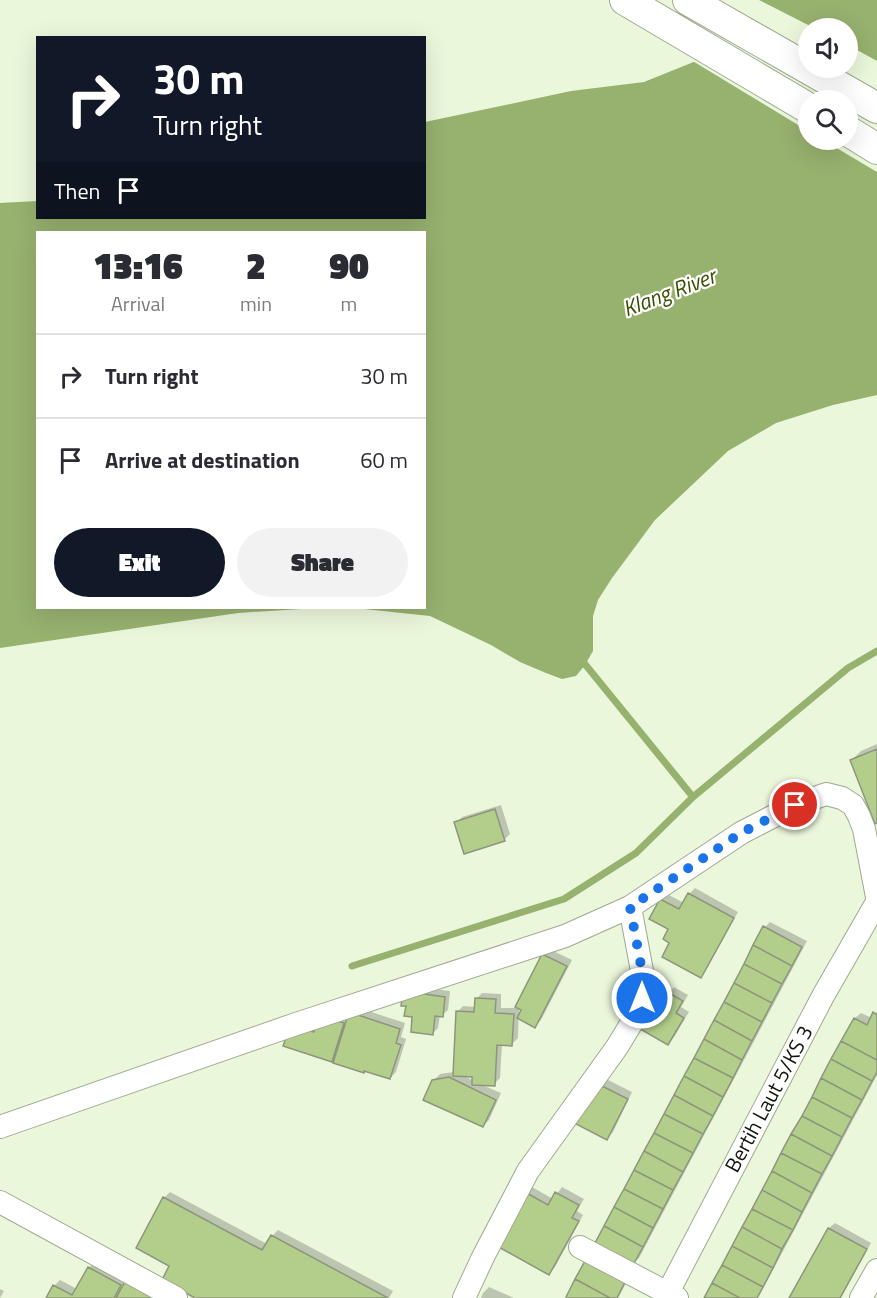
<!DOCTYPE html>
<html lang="en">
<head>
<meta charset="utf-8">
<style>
	:root { --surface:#fff; --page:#f2f2f3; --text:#2b2b33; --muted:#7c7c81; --line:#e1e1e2; --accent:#111827 }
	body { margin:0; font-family:"Titillium Web",sans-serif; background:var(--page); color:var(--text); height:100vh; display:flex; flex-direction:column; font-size:22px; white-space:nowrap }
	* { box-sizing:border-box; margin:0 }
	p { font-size:20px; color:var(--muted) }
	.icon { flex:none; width:33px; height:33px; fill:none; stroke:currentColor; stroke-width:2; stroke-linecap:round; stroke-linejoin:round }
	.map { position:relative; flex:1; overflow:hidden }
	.sheet { position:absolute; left:36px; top:231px; width:390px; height:378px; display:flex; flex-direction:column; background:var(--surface); border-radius:0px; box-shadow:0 6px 24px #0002 }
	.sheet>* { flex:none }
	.hud { position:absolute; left:36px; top:36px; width:390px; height:183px; border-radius:0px; box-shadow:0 6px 24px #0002; background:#111827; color:#fff; overflow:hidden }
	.controls { position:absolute; left:798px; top:18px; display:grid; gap:12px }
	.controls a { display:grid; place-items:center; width:60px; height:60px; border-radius:50%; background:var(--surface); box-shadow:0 6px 24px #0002; font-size:30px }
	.pin { position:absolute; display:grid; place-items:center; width:51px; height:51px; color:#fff; margin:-26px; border:3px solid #fff; border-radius:50%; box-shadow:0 2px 6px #0007 }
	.me { position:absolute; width:66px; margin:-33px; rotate:0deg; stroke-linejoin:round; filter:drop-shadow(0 0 4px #0008) }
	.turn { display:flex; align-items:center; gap:21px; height:126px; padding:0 18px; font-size:27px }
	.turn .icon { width:78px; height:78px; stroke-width:2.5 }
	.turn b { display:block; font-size:42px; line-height:51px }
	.then { display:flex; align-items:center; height:57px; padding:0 18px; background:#0003; gap:12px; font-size:22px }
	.eta { display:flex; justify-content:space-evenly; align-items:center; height:102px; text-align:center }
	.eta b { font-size:36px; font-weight:800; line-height:42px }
	.primary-button { display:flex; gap:12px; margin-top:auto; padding:12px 18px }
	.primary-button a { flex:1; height:69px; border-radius:36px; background:var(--accent); color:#fff; font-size:24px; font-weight:800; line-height:69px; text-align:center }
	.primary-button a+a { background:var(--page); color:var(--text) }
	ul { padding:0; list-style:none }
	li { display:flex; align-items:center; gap:18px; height:84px; padding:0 18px; border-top:2px solid var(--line) }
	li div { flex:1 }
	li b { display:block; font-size:22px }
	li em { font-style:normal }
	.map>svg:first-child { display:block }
	.water { fill:#97b16f; fill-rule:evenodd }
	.pier { fill:#ebf7db }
	.shadow { fill:#0003; fill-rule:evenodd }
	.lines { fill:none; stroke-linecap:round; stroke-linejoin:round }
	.stream { stroke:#97b16f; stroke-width:7 }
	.building { fill:#b3ce8a; stroke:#8c967d; stroke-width:1.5 }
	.minor-casing { stroke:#9ea98f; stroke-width:24 }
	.major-casing { stroke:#9ea98f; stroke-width:32 }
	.minor { stroke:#fff; stroke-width:22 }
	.major { stroke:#fff; stroke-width:30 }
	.route { stroke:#1a73e8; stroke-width:10; stroke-dasharray:0 18 }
	.labels { text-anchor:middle; stroke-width:4.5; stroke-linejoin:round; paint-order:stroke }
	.street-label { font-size:21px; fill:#11150b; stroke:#fff }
	.water-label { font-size:22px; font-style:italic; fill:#384e00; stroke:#fff }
</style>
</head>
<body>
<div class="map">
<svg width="877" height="1298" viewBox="0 0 877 1298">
	<rect width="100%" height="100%" fill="#ebf7db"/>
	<path class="water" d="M755,0H877V395L833,405L776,423L728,451L655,520L612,578L598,600L593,616V651L585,665L576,676L562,679L546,673L520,662L491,645L430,616L355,608H424V232H38V608H317L238,613L0,648V203L37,201L38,218H424L425,122L571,91L644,82L696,61ZM808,28H848V68H808ZM808,100H848V140H808Z"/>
	<path class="pier" d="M752,0H759L814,28H808V68H848V45L877,61V172L823,140H848V100H808V131L691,60L694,59Z"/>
	<path class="shadow" d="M877,744V822L852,760L861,751Z
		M501,805L510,834L504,840L456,823L462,817Z
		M695,888L738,912L706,970L701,976L671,942L670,928L651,918L662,900L667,894L684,903L689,894Z
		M770,922L807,941L639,1258L633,1263L765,927Z
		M549,949L572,960L541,1020L535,1026L523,1010L519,1008L518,1038L512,1044H502L500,1078L494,1084H480L501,1093L489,1120L483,1126L433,1081L440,1074L454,1072L457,1012L463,1006L476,1007V999L482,993L501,994V1008H516L544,954ZM462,1075L474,1076V1081Z
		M410,986L450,991L448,1010L442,1015H440L438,1028L432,1034L414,1016Z
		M674,987L688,995L681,1007L689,1012L674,1037L668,1043L652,1000L658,994L665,998Z
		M356,1007L405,1023L401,1037L406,1039L396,1072L390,1078L338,1053L331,1060L289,1033Z
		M877,1011V1075L758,1298H706L855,1018L861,1013L872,1018Z
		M604,1078L632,1092L613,1132L607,1138L578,1124Z
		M532,1187L553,1199L562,1187L584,1199L577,1211L583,1215L555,1267L549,1273L497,1245Z
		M170,1192L267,1244L272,1236L278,1230L393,1291L389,1298H199L171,1265L164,1198Z
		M835,1223L871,1243L841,1298H791L829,1228Z
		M95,1262L175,1298H48L54,1286L60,1280L77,1289L89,1268Z
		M630,1276L618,1298H567Z
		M489,1287L514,1298H481L483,1293Z
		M0,1289L4,1291L0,1298Z"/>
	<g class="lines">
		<path class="stream" d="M580,658L693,797L848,668L877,651
			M352,966L564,899L636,853L693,797"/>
	</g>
	<path class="building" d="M877,749V823L875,824L850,760Z
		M495,809L505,841L464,854L454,822Z
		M688,893L734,918L701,978L662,957L669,943L663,939L668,929L649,919L660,899L679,909Z
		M763,926L802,947L792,966L753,945Z
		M753,945L792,966L782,984L744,964Z
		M542,954L567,966L535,1028L517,1018L521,1010L515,1007Z
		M744,964L782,984L772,1003L734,983Z
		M734,983L772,1003L762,1022L724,1002Z
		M403,991L445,997L443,1017L435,1016L433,1035L411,1032L412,1017L404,1016L406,1006H401Z
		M667,992L683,1001L676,1013L684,1018L668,1045L635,1026L651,999L660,1004Z
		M475,998L496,999L495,1013L514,1014L512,1046L497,1045L495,1086L472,1085V1077L453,1076L456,1011L474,1012Z
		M724,1002L762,1022L752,1041L714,1020Z
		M349,1012L400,1029L396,1043L401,1045L390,1079L364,1071V1073L333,1063Z
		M873,1012L877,1015V1060L841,1041L854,1018L867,1025Z
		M326,1017L344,1023L332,1062L283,1046L288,1032L301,1028L314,1032L318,1019Z
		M714,1020L752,1041L742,1060L704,1039Z
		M704,1039L742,1060L733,1078L694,1058Z
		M841,1041L877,1060V1072L872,1081L831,1059Z
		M694,1058L733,1078L723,1097L684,1076Z
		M831,1059L872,1081L862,1100L821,1078Z
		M684,1076L723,1097L713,1116L674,1095Z
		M449,1077L496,1100L483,1127L423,1100L432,1080Z
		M821,1078L862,1100L852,1118L812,1097Z
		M596,1083L628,1099L607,1140L576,1124Z
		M674,1095L713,1116L703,1134L664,1114Z
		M812,1097L852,1118L842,1137L802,1116Z
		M664,1114L703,1134L693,1153L654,1133Z
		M802,1116L842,1137L832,1156L791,1134Z
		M654,1133L693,1153L683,1172L644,1151Z
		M791,1134L832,1156L822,1174L781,1153Z
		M644,1151L683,1172L673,1190L634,1170Z
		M781,1153L822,1174L812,1193L772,1171Z
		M634,1170L673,1190L663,1209L624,1189Z
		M772,1171L812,1193L802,1212L762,1190Z
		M624,1189L663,1209L653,1228L614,1207Z
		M762,1190L802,1212L793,1230L752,1209Z
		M525,1192L548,1205L555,1192L579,1205L572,1218L579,1221L549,1275L495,1245Z
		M163,1197L262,1250L271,1235L388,1298H195L162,1280L169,1266L136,1248Z
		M614,1207L653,1228L643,1247L604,1226Z
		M752,1209L793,1230L782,1249L742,1227Z
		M604,1226L643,1247L633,1265L594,1245Z
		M742,1227L782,1249L773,1268L732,1246Z
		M828,1228L867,1249L840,1298H789Z
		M732,1246L773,1268L763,1287L722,1265Z
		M585,1261L625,1282L617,1298H610L575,1279Z
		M722,1265L763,1287L757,1298H740L712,1283Z
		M88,1267L121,1285L114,1298H46L53,1285L72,1295Z
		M575,1279L610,1298H567L566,1297Z
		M126,1280L159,1298H116Z
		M712,1283L740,1298H704Z"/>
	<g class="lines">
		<defs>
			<path id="minor" d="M0,1127L296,1024L565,936L630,907L741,833L795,805L826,794L842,798L853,805L859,816L864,829L877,897
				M0,1202L176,1298
				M580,1247L677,1298
				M464,1298L483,1257L528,1171L617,1047L631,1024L642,998V971L630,907
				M665,1298L823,996L877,902
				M861,1298L877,1270"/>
			<path id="major" d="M625,0L808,108
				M688,0L877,108
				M848,131L877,149"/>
		</defs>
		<use href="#minor" class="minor-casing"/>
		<use href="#major" class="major-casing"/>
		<use href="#minor" class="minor"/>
		<use href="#major" class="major"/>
	</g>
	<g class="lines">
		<path class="route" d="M642,998V971L630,907L741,833L795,805"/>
	</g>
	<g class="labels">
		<g class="street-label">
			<text transform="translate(769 1099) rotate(-62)" y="7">Bertih Laut 5/KS 3</text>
		</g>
		<g class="water-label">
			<text transform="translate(669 292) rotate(-21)" y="8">Klang River</text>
		</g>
	</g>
</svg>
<div class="controls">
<a><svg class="icon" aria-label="sound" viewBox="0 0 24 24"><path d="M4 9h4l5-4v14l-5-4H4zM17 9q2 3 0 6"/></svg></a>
<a><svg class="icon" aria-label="search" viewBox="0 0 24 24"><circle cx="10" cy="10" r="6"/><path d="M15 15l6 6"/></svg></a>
</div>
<div class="pin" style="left:795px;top:805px;background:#d93025"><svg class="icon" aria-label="arrive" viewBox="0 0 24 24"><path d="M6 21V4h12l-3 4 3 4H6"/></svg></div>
<svg class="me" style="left:642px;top:998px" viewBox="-20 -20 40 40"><circle r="17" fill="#1a73e8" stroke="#fff" stroke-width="3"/><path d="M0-11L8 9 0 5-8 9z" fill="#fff"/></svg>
<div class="hud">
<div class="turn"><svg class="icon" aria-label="right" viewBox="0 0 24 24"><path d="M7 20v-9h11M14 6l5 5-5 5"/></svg><div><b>30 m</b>Turn right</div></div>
<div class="then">Then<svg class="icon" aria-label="arrive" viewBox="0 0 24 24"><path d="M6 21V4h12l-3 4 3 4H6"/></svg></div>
</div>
<section class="sheet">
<div class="eta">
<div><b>13:16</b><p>Arrival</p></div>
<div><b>2</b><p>min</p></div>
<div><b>90</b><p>m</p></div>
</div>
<ul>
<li><svg class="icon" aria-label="right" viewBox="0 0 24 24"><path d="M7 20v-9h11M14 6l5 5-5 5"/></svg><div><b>Turn right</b></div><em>30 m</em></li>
<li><svg class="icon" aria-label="arrive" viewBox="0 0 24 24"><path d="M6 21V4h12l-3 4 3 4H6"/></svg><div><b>Arrive at destination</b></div><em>60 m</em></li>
</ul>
<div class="primary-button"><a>Exit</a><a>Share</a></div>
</section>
</div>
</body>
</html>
